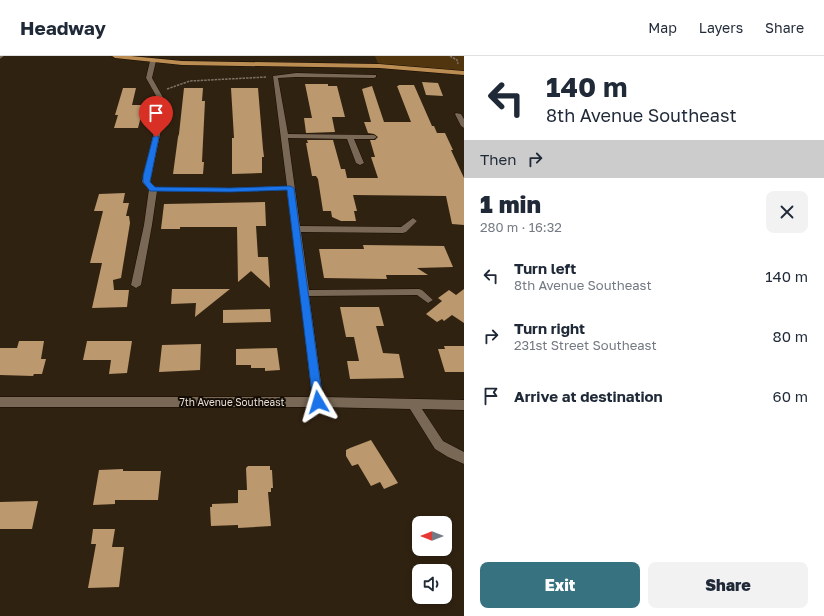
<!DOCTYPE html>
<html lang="en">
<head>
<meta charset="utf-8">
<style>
	:root { --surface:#fff; --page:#f2f2f3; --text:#1f2937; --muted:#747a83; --line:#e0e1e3; --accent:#36727f }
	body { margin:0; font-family:"Golos Text",sans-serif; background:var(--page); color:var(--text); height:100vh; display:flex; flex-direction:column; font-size:15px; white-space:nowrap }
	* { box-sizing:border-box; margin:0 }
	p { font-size:13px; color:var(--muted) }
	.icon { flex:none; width:22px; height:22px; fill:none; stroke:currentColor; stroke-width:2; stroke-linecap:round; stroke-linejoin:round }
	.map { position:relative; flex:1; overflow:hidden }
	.details { display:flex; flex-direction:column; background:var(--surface); width:360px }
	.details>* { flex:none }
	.hud { background:#fff; color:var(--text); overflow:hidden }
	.needle { width:26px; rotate:270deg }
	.fabs { position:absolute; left:412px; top:460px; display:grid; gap:8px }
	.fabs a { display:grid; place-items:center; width:40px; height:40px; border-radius:8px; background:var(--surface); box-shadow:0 2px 6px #0003; font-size:20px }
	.pin { position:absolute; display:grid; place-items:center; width:34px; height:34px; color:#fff; margin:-41px -17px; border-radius:50% 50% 50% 0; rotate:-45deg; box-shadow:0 0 4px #0007 }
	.pin .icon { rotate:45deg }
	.me { position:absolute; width:44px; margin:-22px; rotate:353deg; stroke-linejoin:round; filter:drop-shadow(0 0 3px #0008) }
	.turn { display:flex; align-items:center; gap:14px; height:84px; padding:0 16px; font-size:18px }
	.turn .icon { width:52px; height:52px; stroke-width:2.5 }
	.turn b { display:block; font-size:28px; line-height:34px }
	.then { display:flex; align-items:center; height:38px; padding:0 16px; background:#0003; gap:8px; font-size:15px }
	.round { display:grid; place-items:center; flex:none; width:42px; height:42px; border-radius:8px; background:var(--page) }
	.summary { display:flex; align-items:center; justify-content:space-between; height:68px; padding:0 16px }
	h1 { font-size:24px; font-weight:800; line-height:30px }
	.primary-button { display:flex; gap:8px; margin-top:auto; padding:8px 16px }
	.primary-button a { flex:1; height:46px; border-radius:8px; background:var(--accent); color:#fff; font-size:16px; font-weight:800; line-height:46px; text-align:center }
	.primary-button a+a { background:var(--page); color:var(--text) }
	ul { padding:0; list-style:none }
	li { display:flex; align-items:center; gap:12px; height:60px; padding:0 16px }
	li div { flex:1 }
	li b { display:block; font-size:15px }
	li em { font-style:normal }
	header { display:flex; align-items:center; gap:24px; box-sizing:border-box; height:56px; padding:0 20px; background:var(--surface); border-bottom:1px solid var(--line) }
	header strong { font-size:19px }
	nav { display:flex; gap:22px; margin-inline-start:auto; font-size:14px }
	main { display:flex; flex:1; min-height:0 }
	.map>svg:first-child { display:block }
	.green { fill:#51350f }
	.building { fill:#bb986e }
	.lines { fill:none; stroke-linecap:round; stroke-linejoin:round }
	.minor-casing { stroke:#170b00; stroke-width:1 }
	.major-casing { stroke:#170b00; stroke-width:1 }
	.path { stroke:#7f7365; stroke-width:1.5; stroke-dasharray:2.5 1; stroke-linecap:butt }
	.minor { fill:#786855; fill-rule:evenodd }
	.major { fill:#bb8d52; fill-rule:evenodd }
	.route { fill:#1a73e8; stroke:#114b97 }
	.labels { text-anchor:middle; stroke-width:4; stroke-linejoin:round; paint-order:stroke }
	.street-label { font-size:10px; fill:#e9e0d6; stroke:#130d06 }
</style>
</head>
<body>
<header>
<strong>Headway</strong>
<nav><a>Map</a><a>Layers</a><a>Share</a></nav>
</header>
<main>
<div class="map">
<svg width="464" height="560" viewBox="0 0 464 560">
	<rect width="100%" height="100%" fill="#302211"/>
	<path class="green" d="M375,0H464V17L379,10Z"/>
	<path class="building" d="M422,26L438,27L443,40L426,39Z
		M305,28H328V30H337L345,61H332L335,76L306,77L304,62H312Z
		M398,29H414L432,70H434L437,77H445L453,94H451L464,122V169L452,168L446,140L353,139L357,155H354L356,165H341L332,161L331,155H323L318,123L316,120H312L306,87H308L307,84H333L341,113H345L347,122H378L371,101H375L370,84H375L378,81L374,78L368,77L364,66H371L362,33L372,30L384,66H411L397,30H399Z
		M123,32H136L132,49H144L138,72H114L118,59H115Z
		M184,32H203L202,45H205L202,106H204L203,118H173L178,81L179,78Z
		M231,32H258L263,93L264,101H262V117L232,118V82H234Z
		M125,137L123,147H129L126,160H129L130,167L121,222L113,224L114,234H129L127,251L92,252L102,207H90L103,155H94L99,138Z
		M265,146L266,170H256L258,201H268L270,232L251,215L238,226L237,171H180V173H161L164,148Z
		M363,189L444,190L453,211L417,212L428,219H386L387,223L324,222L319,193H364Z
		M172,233H230L195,261L196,247L171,248Z
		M464,233V267L452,259L444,265L442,263L437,266L426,258L442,245L438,242L449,234L456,239Z
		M340,251H379L384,270H376L383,297L399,298L404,322L350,323L347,305H359L354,281H346Z
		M270,253L271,266L223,267V254Z
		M19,285H44L41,303H46L42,318H34L33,320L0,319V292H17Z
		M87,285H132L127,317L109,318L111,304H83Z
		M201,288L200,314L159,316L162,289Z
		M444,290H464V316H445L438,293H445Z
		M277,292L280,314L265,315V312H251V309H236V293Z
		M371,384L398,427L384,433L380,426L371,430L358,408L352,410L346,400V394L350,392Z
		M248,410H270V414H272L273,432H271V436H268L271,470L238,472V469L211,470L210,451H212V448L238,447V434H247L246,412Z
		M123,413V415H161L158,444H115V448L93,449L99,414Z
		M38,445L32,473H0V446Z
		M93,473H115L112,491H124L119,531L88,532L96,488H91Z"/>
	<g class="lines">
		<defs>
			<path id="minor" d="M0,0H4L0,3Z
				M153,3L156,5L152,22L165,45V55L150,126L155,131L229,132L287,130L273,20L296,17L376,19V21L374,22L296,21L278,22L288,78L374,79L377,81L374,83H354L364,107L360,109L356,107L347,83L288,82L300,170L401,171L413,162L417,165L406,176L403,177L301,176L309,234L419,233L422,234L433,244L428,247L417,239L309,240L323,341L464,344V354L422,353L443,385L464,396V408L448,401L435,393L410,353L318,351H0V341H312L288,134L229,136L157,135L152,169L141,229L136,232L131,229L144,169L149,133L142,126L159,55V45L146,22L150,5Z
				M456,57L461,58L464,63V72L461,70L455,58Z"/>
			<path id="major" d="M112,0H131L182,5L379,8L464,15V19L379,12L182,9L115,2Z"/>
		</defs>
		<use href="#minor" class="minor-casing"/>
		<use href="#major" class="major-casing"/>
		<path class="path" d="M450,0L457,4L458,8
			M167,33L190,25L267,21"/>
		<use href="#minor" class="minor"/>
		<use href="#major" class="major"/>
	</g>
	<path class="route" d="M156,79L159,81L150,126L155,131L230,132L290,130L294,132L323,346L322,349L318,350L314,349L313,346L287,134L230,136L150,135L143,126V120L153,81Z"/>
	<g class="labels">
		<g class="street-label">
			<text x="232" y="350">7th Avenue Southeast</text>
		</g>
	</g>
</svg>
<div class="fabs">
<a><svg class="needle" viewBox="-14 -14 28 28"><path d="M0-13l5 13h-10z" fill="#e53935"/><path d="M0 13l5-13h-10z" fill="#747a83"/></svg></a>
<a><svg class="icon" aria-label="sound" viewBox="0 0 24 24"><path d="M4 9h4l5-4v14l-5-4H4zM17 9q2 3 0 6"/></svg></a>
</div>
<div class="pin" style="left:156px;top:81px;background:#d93025"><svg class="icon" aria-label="arrive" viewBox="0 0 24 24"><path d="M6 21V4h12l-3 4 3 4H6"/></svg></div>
<svg class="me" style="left:318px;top:346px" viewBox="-20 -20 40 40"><path d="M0-17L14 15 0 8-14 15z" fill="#1a73e8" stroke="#fff" stroke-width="4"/></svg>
</div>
<section class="details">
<div class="hud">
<div class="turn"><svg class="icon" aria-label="left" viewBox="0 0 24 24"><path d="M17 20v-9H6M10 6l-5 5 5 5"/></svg><div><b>140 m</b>8th Avenue Southeast</div></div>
<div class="then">Then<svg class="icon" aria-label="right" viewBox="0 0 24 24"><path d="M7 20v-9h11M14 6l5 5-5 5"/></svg></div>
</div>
<div class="summary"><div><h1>1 min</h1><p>280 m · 16:32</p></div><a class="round"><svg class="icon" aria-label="close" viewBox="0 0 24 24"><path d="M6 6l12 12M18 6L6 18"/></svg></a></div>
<ul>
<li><svg class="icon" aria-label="left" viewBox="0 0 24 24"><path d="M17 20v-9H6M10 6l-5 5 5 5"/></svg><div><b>Turn left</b><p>8th Avenue Southeast</p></div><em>140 m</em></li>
<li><svg class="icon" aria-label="right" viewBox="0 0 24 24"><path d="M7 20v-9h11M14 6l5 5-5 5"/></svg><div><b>Turn right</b><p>231st Street Southeast</p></div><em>80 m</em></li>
<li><svg class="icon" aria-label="arrive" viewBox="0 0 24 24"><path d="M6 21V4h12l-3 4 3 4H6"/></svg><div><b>Arrive at destination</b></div><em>60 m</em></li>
</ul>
<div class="primary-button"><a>Exit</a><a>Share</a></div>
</section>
</main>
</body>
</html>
